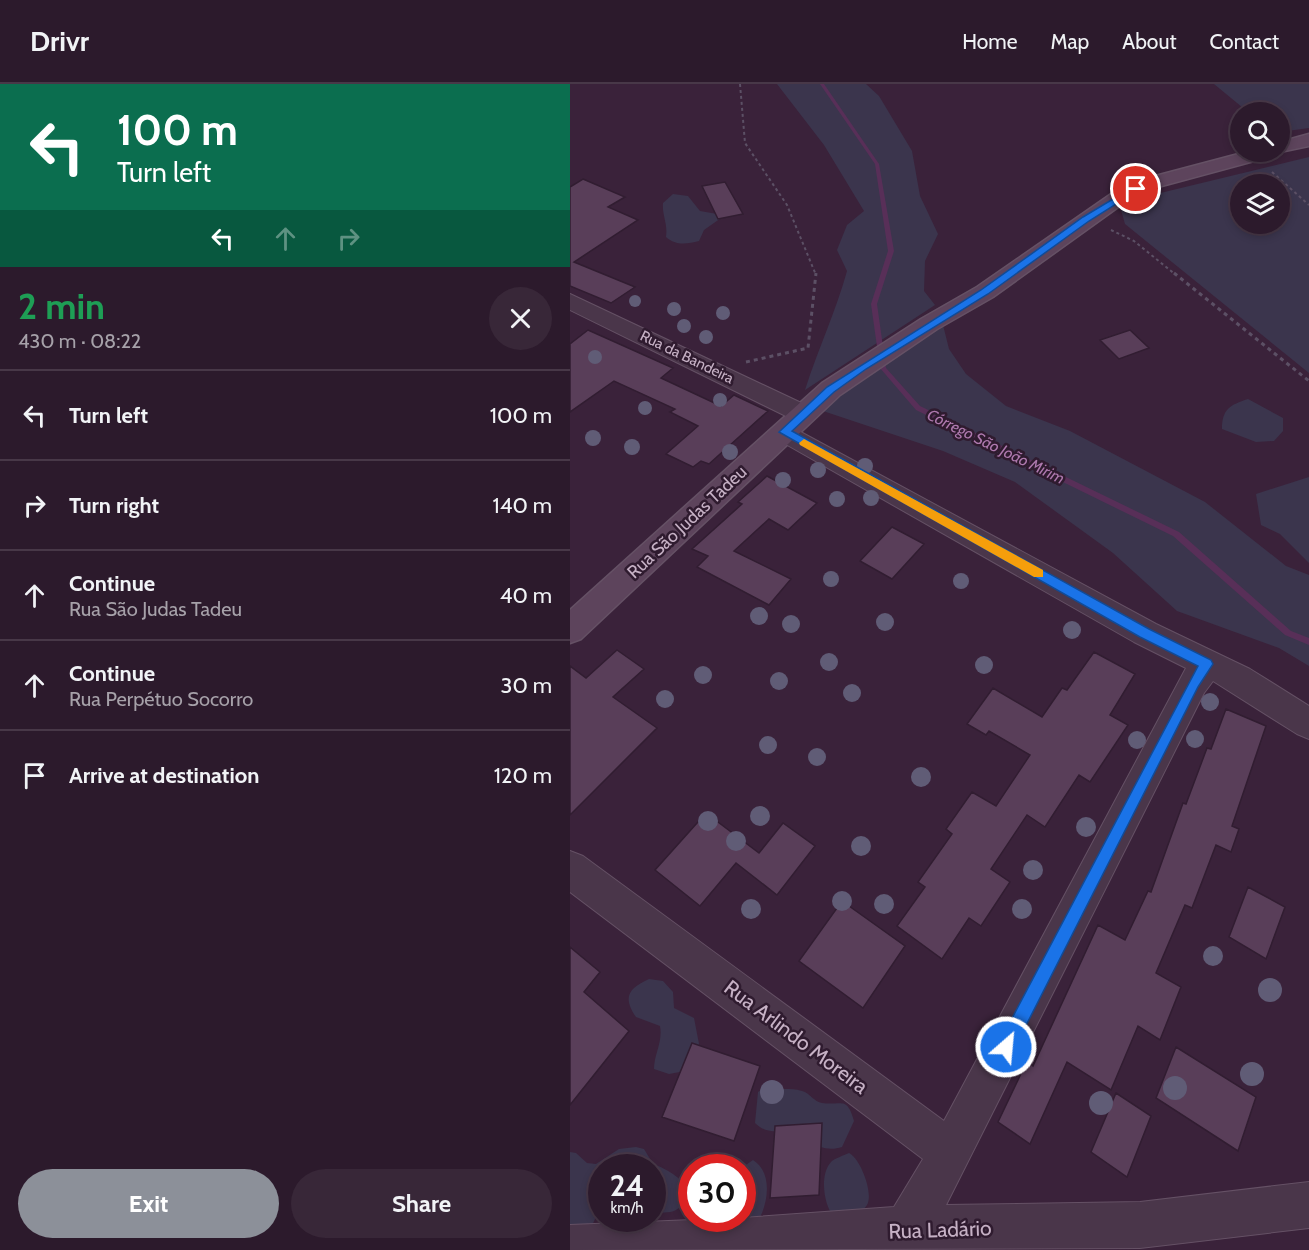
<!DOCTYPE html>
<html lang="en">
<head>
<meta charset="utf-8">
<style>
	:root { --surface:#2c1a2c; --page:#382738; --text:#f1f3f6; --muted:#a6a1a9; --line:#483848; --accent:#8c9099 }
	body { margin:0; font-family:Cabin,sans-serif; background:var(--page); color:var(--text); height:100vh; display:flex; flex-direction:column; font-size:22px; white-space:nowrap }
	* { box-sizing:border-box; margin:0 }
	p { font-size:20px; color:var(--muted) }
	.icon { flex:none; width:33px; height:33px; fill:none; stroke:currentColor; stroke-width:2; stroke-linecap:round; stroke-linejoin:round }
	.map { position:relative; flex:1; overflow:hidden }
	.sheet { display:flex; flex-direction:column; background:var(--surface); width:570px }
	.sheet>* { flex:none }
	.guide { background:#0b6e4f; color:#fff; overflow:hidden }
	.buttons { position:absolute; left:660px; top:18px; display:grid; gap:12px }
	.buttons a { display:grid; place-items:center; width:60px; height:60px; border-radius:50%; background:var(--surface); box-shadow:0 3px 9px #0003,0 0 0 2px var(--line); font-size:30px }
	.speed { position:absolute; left:18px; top:1070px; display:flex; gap:12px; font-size:30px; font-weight:700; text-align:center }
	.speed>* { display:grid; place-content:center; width:78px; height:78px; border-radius:50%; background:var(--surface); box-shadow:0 3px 9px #0003,0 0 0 2px var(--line); line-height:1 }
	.speed small { font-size:15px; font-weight:400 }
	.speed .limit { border:9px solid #d22; background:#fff; color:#111 }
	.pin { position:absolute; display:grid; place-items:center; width:51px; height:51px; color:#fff; margin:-26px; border:3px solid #fff; border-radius:50%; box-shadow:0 2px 6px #0007 }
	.me { position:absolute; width:66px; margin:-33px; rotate:27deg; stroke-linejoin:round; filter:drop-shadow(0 0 4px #0008) }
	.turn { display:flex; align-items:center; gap:21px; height:126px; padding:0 18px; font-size:27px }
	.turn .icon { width:78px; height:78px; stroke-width:2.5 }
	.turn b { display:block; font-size:42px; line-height:51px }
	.lanes { display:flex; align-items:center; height:57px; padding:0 18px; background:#0003; justify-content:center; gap:30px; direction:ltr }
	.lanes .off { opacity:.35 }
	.round { display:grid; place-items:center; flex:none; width:63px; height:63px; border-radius:32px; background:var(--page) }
	.head { display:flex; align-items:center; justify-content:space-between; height:102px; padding:0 18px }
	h1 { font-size:36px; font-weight:800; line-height:45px; color:#1e9e55 }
	.action { display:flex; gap:12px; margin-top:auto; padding:12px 18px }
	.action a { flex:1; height:69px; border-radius:36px; background:var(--accent); color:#fff; font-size:24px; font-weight:800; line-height:69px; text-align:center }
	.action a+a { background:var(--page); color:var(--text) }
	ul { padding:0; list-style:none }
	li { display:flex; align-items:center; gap:18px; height:90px; padding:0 18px; border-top:2px solid var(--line) }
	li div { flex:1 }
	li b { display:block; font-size:22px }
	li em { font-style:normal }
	header { display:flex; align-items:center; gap:36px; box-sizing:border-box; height:84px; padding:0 30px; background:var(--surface); border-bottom:2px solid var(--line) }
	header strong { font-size:28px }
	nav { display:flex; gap:33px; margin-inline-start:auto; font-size:21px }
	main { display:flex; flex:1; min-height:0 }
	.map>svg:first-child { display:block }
	.green { fill:#3b354d; fill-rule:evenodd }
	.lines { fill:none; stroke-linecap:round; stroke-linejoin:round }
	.stream { fill:#582f58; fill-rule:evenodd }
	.building { fill:#593e59; stroke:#311d31; stroke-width:1.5 }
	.street-casing { stroke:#655165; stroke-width:2 }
	.secondary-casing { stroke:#655165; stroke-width:3 }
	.path-far1 { stroke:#5c5065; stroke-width:2; stroke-dasharray:3 3; stroke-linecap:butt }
	.path { stroke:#5c5065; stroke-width:3; stroke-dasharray:4 4; stroke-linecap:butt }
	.street { fill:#4a364a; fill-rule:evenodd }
	.secondary { fill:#5d445c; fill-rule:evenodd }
	.tree { fill:#605c76 }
	.route { fill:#1a73e8; stroke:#114b97; stroke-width:1.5 }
	.slow { fill:#f59e0b }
	.labels { text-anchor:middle; stroke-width:5; stroke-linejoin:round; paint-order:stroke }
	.far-street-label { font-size:15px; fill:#c6b1c5; stroke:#2f1b2f }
	.far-water-label { font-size:16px; font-style:italic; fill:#ae79ae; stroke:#2f1b2f }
	.street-label { font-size:18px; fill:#c6b1c5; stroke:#2f1b2f }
	.near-street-label { font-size:21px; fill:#c6b1c5; stroke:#2f1b2f }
</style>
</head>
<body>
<header>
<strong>Drivr</strong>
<nav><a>Home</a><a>Map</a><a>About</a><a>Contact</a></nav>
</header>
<main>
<section class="sheet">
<div class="guide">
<div class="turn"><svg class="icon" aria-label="left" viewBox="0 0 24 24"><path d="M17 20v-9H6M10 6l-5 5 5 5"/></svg><div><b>100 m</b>Turn left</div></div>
<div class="lanes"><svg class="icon" aria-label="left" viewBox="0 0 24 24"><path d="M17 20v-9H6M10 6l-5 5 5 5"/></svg><svg class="icon off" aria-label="ahead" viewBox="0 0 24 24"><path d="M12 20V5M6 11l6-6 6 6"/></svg><svg class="icon off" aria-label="right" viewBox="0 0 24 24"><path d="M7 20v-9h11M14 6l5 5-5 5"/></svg></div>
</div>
<div class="head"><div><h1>2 min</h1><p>430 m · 08:22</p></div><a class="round"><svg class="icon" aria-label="close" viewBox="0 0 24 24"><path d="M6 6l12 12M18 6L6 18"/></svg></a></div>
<ul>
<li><svg class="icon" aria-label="left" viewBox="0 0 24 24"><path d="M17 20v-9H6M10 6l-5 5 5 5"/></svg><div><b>Turn left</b></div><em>100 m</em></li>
<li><svg class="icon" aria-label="right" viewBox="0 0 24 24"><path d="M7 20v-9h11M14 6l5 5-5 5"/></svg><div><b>Turn right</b></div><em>140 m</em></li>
<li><svg class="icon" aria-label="ahead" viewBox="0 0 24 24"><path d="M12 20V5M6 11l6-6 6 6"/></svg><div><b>Continue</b><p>Rua São Judas Tadeu</p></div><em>40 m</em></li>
<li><svg class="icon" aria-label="ahead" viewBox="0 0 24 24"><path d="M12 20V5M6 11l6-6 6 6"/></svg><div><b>Continue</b><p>Rua Perpétuo Socorro</p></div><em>30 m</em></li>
<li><svg class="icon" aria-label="arrive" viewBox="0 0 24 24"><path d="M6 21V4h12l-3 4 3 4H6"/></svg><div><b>Arrive at destination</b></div><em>120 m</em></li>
</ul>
<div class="action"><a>Exit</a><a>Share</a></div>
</section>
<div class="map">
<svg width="739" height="1166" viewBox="0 0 739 1166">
	<rect width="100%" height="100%" fill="#3a223a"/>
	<path class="green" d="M207,0H296L309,12L342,67L350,112L368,150L355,177L354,207L365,221L235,306C248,265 266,227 277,187L267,166L277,141L294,127L254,61Z
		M644,0H739V44L710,48V28H678Z
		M739,73V289L555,140L549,119ZM670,100H710V140H670Z
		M103,110L118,112L130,127L147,130L151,134L134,146L129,157C117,160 106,162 96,153C98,139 92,132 93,119Z
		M373,241L379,265L396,290L436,322L500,347L635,418L716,482L739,491V582L709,564L607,527L543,469L445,398L373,367L250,326Z
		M678,315L713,334V347L704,357L686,358L652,345C652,325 660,321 678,315Z
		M739,393V479L710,450L691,441L686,410Z
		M79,895L93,897L103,908L104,924L124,934L130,965L115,987L99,990L84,985C84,970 93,958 90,942L66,933C52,913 59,904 79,895Z
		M195,1003C210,1007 219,1003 232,1007C240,1009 244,1018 252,1019C271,1022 277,1011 284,1037L272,1063C251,1070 235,1054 216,1049C203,1046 195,1049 185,1039L188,1008Z
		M66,1063L74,1065L83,1080C101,1086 137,1108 106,1126C99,1130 90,1127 83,1131L82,1083H32L31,1133H26L11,1164L0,1166V1068L6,1069L17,1079L26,1080L49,1065Z
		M279,1069C290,1074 304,1109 297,1121C294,1126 286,1131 282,1134L264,1133C254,1122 249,1091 261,1078C265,1074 273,1072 279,1069Z
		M183,1076C204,1089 198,1123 186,1140L149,1138V1134H172L173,1083Z"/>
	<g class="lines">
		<path class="stream" d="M250,0H254L309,80L324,167L307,220L316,284L350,322L609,448L721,547L739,554V561L715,551L603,452L346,326L310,284L301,220L318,167L305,80Z"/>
	</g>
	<path class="building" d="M13,95L55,113L38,123L68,136L4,178L65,203L41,219L0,202V103Z
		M155,98L173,130L148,135L132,102Z
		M18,246L103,284L91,294L151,322L164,311L198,327L139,380L131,377L123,383L96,370L128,342L100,328L105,325L44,297L0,328V260Z
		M560,246L579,264L549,275L530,256Z
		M197,392L247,419L218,446L199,435L164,467L221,495L199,521L127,483L138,472L122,465L172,420L168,418Z
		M322,443L354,460L322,495L290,477Z
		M47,566L74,585L43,613L87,644L0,731V582L16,594Z
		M524,568L565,590L540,631L558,641L520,698L509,691L475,743L457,731L421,785L440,798L411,842L399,834L372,875L327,842L355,803L348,798L382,750L376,745L402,708L426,722L460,671L419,647L416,651L397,640L423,604L472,633L492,604L497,606Z
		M656,625L696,642L662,742L669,745L661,768L646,761L622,824L615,821L586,889L611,903L590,956L568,942L541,1006L497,978L460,1060L428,1038L457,977L463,982L528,841L555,856L578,807L581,808L613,719L616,720L637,664L641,665Z
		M136,729L189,769L213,739L245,762L207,811L166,779L130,822L85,786Z
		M678,803L715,823L696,875L659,853Z
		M272,817L335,862L293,924L229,877Z
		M0,863L30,888L14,908L59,947L0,1021Z
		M122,959L190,982L164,1057L92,1033Z
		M606,963L686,1013L668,1067L586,1014Z
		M546,1009L581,1032L557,1093L521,1068Z
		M252,1039L249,1111L200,1114L205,1042Z"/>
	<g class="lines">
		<defs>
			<path id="street" d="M0,210L242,324L246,330L242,336L233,339L224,336L0,226Z
				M214,339L586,540L680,585L739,622V655L727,650L643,597L634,609L376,1121L570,1118L739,1098V1144L570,1164L0,1166V1141L172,1134L324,1123L353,1075L0,808V767L13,772L374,1037L616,584L564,558L205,354L201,348L205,342Z"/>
			<path id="secondary" d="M739,50V62L705,69L703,72L588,103L558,116L423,213L367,245L270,311L11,555L0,559V526L252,299L351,235L407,203L544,108L574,95L676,68H710V58Z"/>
		</defs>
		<use href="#street" class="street-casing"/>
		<use href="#secondary" class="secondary-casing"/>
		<path class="path-far1" d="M170,0L175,59L217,121L246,191
			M702,88L739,121
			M541,146L564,157L606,191"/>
		<path class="path" d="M604,189L739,297
			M176,278L238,264L246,189"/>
		<use href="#street" class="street"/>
		<use href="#secondary" class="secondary"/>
	</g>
	<g class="tree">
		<circle cx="65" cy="217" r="6"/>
		<circle cx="104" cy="225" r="7"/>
		<circle cx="153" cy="229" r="7"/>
		<circle cx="114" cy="242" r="7"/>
		<circle cx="136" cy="253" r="7"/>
		<circle cx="25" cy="273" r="7"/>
		<circle cx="150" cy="316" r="7"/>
		<circle cx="75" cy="324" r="7"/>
		<circle cx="23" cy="354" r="8"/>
		<circle cx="62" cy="363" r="8"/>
		<circle cx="160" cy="368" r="8"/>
		<circle cx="295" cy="382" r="8"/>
		<circle cx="248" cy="386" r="8"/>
		<circle cx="213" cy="396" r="8"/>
		<circle cx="301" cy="414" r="8"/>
		<circle cx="267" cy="415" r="8"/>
		<circle cx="261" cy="495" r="8"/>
		<circle cx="391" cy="497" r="8"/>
		<circle cx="189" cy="532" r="9"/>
		<circle cx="315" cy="538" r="9"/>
		<circle cx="221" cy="540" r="9"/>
		<circle cx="502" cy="546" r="9"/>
		<circle cx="259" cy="578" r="9"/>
		<circle cx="414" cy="581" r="9"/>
		<circle cx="133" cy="591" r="9"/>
		<circle cx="209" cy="597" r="9"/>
		<circle cx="282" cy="609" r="9"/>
		<circle cx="95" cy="615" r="9"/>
		<circle cx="640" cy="618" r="9"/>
		<circle cx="625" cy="655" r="9"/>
		<circle cx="567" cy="656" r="9"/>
		<circle cx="198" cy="661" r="9"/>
		<circle cx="247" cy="673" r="9"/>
		<circle cx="351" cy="693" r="10"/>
		<circle cx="190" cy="732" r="10"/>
		<circle cx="138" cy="737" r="10"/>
		<circle cx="516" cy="743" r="10"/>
		<circle cx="166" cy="757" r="10"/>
		<circle cx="291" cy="762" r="10"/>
		<circle cx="463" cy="786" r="10"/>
		<circle cx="272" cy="817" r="10"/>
		<circle cx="314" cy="820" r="10"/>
		<circle cx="181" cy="825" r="10"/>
		<circle cx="452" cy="825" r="10"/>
		<circle cx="643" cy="872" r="10"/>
		<circle cx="700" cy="906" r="12"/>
		<circle cx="682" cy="990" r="12"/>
		<circle cx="605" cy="1004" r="12"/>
		<circle cx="202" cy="1008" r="12"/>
		<circle cx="531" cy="1019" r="12"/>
	</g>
	<path class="route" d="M563,103L570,105L519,137L418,210L296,285L264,308L222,347L579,545L641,576L643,580L628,603L442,969L436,972L430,969L427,963L430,957L628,582L570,553L209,348L257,303L411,206L513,133Z"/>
	<path class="slow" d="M234,355L473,486V493H464L230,361L229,359Z"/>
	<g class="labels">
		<g class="far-street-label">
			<text transform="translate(117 273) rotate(26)" y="5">Rua da Bandeira</text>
		</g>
		<g class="far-water-label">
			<text transform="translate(426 362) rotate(26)" y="6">Córrego São João Mirim</text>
		</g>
		<g class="street-label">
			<text transform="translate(117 438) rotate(-43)" y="6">Rua São Judas Tadeu</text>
		</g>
		<g class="near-street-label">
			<text transform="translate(226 953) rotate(37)" y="7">Rua Arlindo Moreira</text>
			<text transform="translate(370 1146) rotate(-2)" y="7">Rua Ladário</text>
		</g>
	</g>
</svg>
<div class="buttons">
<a><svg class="icon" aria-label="search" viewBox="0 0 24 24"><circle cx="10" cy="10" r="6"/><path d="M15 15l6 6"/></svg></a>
<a><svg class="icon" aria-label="layers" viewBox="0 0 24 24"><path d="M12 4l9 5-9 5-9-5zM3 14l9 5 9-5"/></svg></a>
</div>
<div class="speed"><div>24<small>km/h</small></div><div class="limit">30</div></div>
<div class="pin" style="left:566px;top:105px;background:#d93025"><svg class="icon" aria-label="arrive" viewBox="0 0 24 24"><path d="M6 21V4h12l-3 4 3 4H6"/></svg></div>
<svg class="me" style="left:436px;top:963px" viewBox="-20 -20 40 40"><circle r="17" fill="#1a73e8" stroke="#fff" stroke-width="3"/><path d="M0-11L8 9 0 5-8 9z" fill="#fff"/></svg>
</div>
</main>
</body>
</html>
